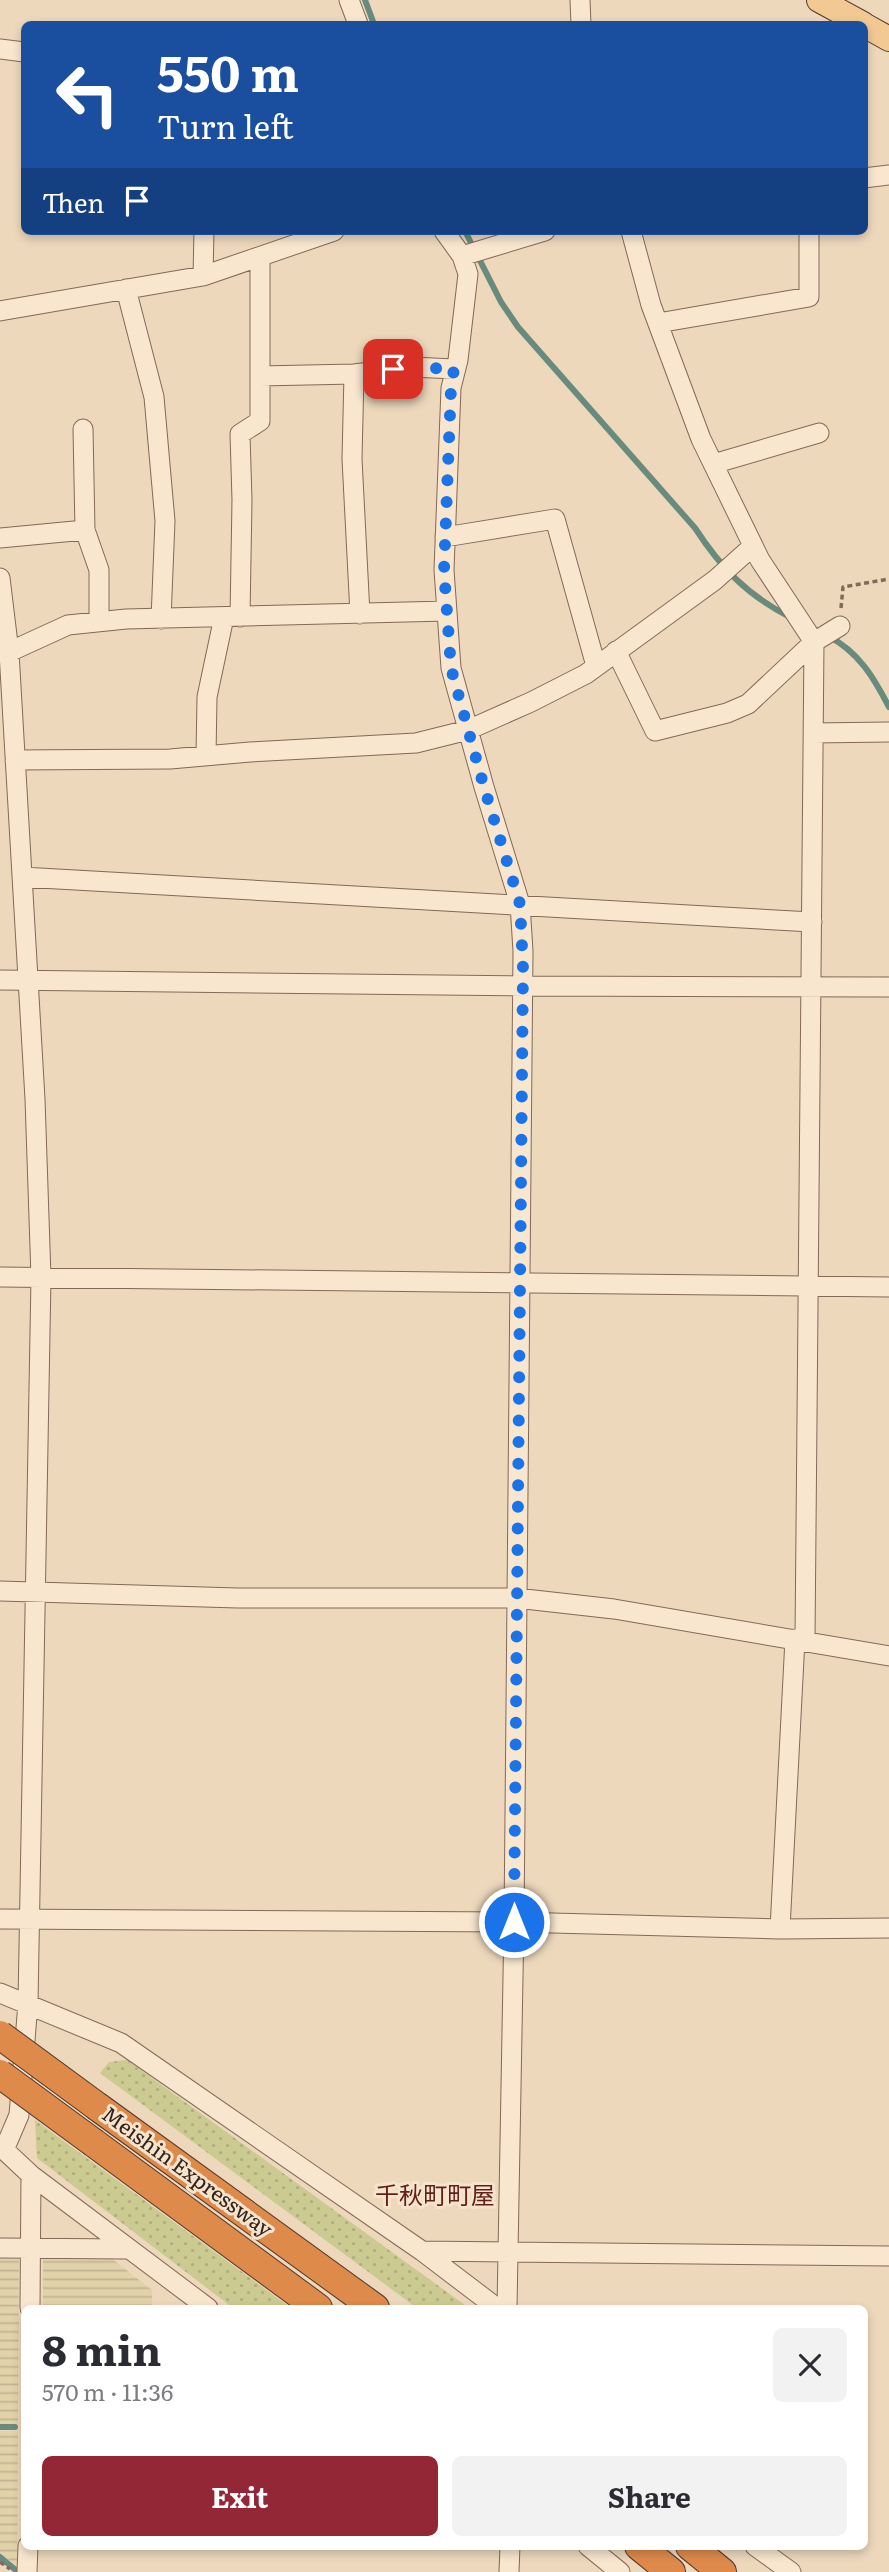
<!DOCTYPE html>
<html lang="en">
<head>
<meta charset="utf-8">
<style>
	:root { --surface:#fff; --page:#f2f2f3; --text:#2b2b33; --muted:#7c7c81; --accent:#932735 }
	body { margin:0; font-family:Literata,"Noto Sans JP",serif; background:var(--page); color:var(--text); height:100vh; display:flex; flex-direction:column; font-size:26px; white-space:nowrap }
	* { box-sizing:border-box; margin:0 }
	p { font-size:23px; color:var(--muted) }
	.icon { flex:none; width:38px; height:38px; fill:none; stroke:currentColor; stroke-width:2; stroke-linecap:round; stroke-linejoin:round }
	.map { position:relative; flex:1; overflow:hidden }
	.details { position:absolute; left:21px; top:2305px; width:847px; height:245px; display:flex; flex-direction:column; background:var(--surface); border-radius:10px; box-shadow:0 4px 10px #0003 }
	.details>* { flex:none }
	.guide { position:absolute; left:21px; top:21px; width:847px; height:214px; border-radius:10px; box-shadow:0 4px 10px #0003; background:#1a4fa0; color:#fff; overflow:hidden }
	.pin { position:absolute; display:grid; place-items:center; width:60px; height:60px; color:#fff; margin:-30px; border-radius:14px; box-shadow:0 4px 10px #0006 }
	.me { position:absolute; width:77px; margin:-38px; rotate:0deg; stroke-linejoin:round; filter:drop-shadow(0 0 5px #0008) }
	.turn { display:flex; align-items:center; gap:24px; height:147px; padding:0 21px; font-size:32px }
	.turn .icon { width:91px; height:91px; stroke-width:2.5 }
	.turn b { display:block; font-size:49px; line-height:60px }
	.then { display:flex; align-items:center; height:66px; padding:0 21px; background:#0003; gap:14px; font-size:26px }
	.round { display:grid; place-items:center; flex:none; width:74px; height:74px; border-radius:10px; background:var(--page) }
	.head { display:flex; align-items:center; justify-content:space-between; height:119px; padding:0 21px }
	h1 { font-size:42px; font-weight:700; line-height:52px }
	.cta { display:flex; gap:14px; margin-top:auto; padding:14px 21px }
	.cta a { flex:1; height:80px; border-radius:10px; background:var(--accent); color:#fff; font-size:28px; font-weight:700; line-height:80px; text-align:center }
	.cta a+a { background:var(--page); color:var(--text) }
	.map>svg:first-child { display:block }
	.farmland { fill:url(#farmland-rules) }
	.grass { fill:url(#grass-dots) }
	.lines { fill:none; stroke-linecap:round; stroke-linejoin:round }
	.stream { stroke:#688b7e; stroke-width:6 }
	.minor-casing { stroke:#846956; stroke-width:21 }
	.major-casing { stroke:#51382b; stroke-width:26 }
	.highway-casing { stroke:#51382b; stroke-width:30 }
	.path { stroke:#846956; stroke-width:3.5; stroke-dasharray:5 3.5; stroke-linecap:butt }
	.minor { stroke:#f8e6cf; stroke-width:19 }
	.major { stroke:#f2c893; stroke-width:24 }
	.highway { stroke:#de8a4b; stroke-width:28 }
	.highway-bridge-casing { stroke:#51382b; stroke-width:30; stroke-linecap:butt }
	.highway-bridge { stroke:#de8a4b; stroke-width:28 }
	.route { stroke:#1a73e8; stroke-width:12; stroke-dasharray:0 21.6 }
	.labels { text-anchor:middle; stroke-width:6; stroke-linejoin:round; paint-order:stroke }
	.street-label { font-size:21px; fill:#33231b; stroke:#f5e3cc }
	.quarter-label { font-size:24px; fill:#60201b; stroke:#f5e3cc }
</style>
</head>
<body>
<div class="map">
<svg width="889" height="2572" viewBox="0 0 889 2572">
	<defs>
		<pattern id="farmland-rules" width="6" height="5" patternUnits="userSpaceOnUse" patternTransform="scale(1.75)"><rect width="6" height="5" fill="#e2d2aa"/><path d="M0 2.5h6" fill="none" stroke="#c2b492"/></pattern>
		<pattern id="grass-dots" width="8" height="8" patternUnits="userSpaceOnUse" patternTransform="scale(1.75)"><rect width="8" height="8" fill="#caca91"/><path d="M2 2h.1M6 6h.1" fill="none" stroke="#aead7c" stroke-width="1.8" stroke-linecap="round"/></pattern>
	</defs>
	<rect width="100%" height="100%" fill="#edd8bc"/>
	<path class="farmland" d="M0,2258L19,2259L18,2424H0Z
		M43,2258H111L152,2290V2308H43Z
		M0,2431H18L17,2566L0,2553Z"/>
	<path class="grass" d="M127,2060L469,2308H417L100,2073L109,2062Z
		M35,2120L291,2308H233L37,2158Z"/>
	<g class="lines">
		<path class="stream" d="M365,0L374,24
			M465,231L501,302L518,327L695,528C721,568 747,595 790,617
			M828,636C859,652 874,678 889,707
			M0,2427H15
			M0,2557L17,2571"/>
		<defs>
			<path id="minor" d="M349,0L358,24
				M580,0L581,24
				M0,49L24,52
				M864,178L889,175
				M444,231L462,256L545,231
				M631,231L651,305L701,439L760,560L814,642L805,1640
				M462,256L468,274L458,360L451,388L444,570L451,668L484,787L520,904L523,951L514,1922L507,2308
				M203,276L204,231
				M126,289L154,397L165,521L161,619
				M0,311L203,276L334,231
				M658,323L809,297V231
				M354,374L352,459L360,614
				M260,376L354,374L412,367L454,369
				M83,429L85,530L99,570V622
				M713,464L819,433
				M445,537L555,519L596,666
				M0,538L85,530
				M0,578L9,652L35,1099L41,1277L28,2003L19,2115L4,2150
				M240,617L242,500L240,434L260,421V257
				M616,651L655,731L727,713L748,704L814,642L840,626
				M0,652H9L68,625L126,619L447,611
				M813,733L889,732
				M206,756L207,697L224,617
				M15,760L170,759L250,752L416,743L468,730L531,702L586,674L715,580L753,546
				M22,877L812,922
				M0,980L523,986L889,987
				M0,1277L889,1287
				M0,1591L238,1598H516L614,1609L889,1656
				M0,1919L514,1922L780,1929L889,1928
				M780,1929L795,1639
				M0,1993L121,2043L422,2251L497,2308
				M0,2146L31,2175L208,2308
				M0,2248L126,2249
				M422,2251L889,2256
				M30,2308L31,2175
				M588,2546L620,2572
				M755,2546L791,2572
				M27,2572L28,2546
				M509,2572L510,2546"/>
			<path id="major" d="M819,0L863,24
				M864,25L889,39"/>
			<path id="highway" d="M98,2107L375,2308
				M94,2143L318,2308
				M639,2546L671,2572
				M690,2546L722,2572"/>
		</defs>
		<use href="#minor" class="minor-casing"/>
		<use href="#major" class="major-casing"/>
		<use href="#highway" class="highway-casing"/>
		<path class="path" d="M841,608L843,587L889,579
			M0,2562L10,2569"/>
		<use href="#minor" class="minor"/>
		<use href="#major" class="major"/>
		<use href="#highway" class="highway"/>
		<defs>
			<path id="highway-bridge" d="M0,2035L98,2107
				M0,2074L94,2143"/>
		</defs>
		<use href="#highway-bridge" class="highway-bridge-casing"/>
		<use href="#highway-bridge" class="highway-bridge"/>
	</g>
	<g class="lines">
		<path class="route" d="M393,369L412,367L454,369L451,388L444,570L451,668L484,787L520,904L523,968L514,1922"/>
	</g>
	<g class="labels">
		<g class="street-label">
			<text transform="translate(187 2172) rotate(36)" y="7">Meishin Expressway</text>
		</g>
		<g class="quarter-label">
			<text x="435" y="2204">千秋町町屋</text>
		</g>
	</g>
</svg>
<div class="pin" style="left:393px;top:369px;background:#d93025"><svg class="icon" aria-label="arrive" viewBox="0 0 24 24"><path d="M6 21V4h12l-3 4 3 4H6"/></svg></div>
<svg class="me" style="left:514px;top:1922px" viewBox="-20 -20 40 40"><circle r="17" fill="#1a73e8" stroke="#fff" stroke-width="3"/><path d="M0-11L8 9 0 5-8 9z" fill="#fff"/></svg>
<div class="guide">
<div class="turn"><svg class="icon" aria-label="left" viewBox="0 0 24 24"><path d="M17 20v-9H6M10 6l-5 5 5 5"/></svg><div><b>550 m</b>Turn left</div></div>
<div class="then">Then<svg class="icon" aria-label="arrive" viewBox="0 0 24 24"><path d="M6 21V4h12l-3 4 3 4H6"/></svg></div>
</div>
<section class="details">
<div class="head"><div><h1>8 min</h1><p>570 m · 11:36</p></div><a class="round"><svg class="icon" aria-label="close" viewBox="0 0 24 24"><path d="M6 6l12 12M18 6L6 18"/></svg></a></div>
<div class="cta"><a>Exit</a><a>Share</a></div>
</section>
</div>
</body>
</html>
